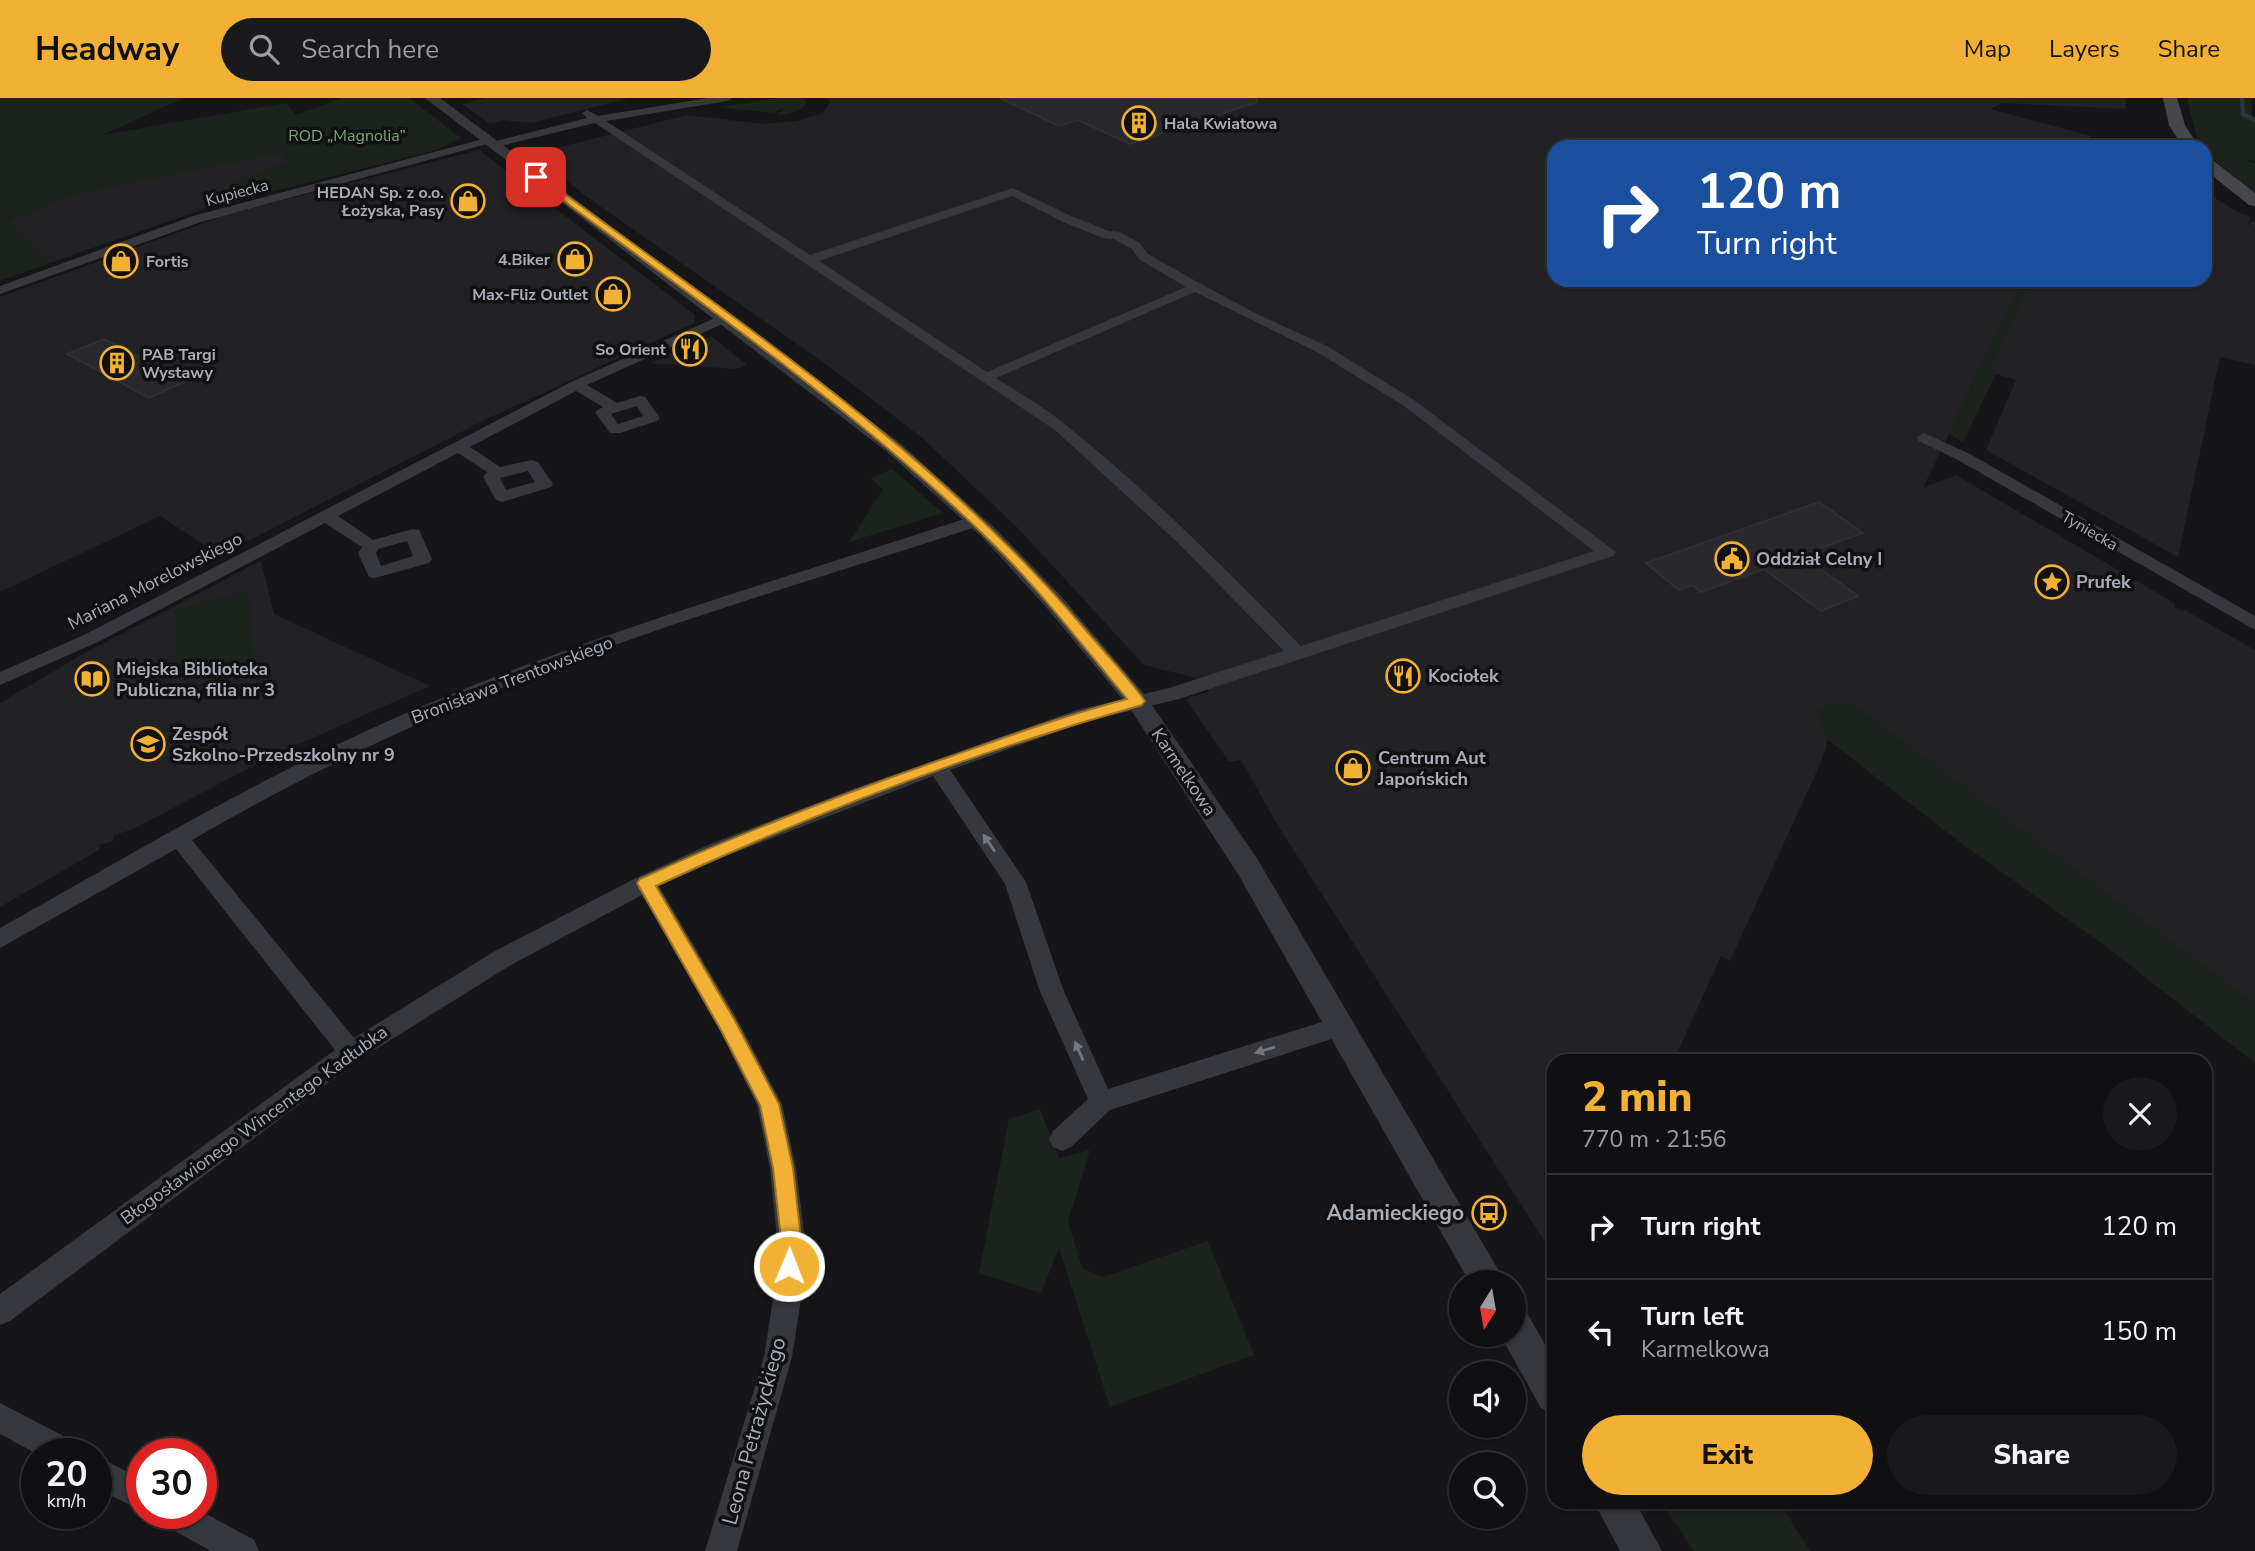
<!DOCTYPE html>
<html lang="en">
<head>
<meta charset="utf-8">
<style>
	:root { --surface:#101012; --page:#19191b; --text:#f1f3f6; --muted:#9c9d9f; --line:#303032; --accent:#f2b134 }
	body { margin:0; font-family:"Nunito Sans",sans-serif; background:var(--page); color:var(--text); height:100vh; display:flex; flex-direction:column; font-size:26px; white-space:nowrap }
	* { box-sizing:border-box; margin:0 }
	p { font-size:23px; color:var(--muted) }
	.icon { flex:none; width:38px; height:38px; fill:none; stroke:currentColor; stroke-width:2; stroke-linecap:round; stroke-linejoin:round }
	.map { position:relative; flex:1; overflow:hidden }
	.drawer { position:absolute; left:1547px; top:956px; width:665px; height:455px; display:flex; flex-direction:column; background:var(--surface); border-radius:21px; box-shadow:0 2px 5px #0004,0 0 0 2px var(--line) }
	.drawer>* { flex:none }
	.hud { position:absolute; left:1547px; top:42px; width:665px; height:147px; border-radius:21px; box-shadow:0 2px 5px #0004,0 0 0 2px var(--line); background:#1a4fa0; color:#fff; overflow:hidden }
	.needle { width:46px; rotate:191deg }
	.controls { position:absolute; left:1449px; top:1172px; display:grid; gap:14px }
	.controls a { display:grid; place-items:center; width:77px; height:77px; border-radius:50%; background:var(--surface); box-shadow:0 2px 5px #0004,0 0 0 2px var(--line); font-size:35px }
	.speed { position:absolute; left:21px; top:1340px; display:flex; gap:14px; font-size:35px; font-weight:700; text-align:center }
	.speed>* { display:grid; place-content:center; width:91px; height:91px; border-radius:50%; background:var(--surface); box-shadow:0 2px 5px #0004,0 0 0 2px var(--line); line-height:1 }
	.speed small { font-size:18px; font-weight:400 }
	.speed .limit { border:10px solid #d22; background:#fff; color:#111 }
	.pin { position:absolute; display:grid; place-items:center; width:60px; height:60px; color:#fff; margin:-30px; border-radius:14px; box-shadow:0 4px 10px #0006 }
	.me { position:absolute; width:77px; margin:-38px; rotate:1deg; stroke-linejoin:round; filter:drop-shadow(0 0 5px #0008) }
	.turn { display:flex; align-items:center; gap:24px; height:147px; padding:0 35px; font-size:32px }
	.turn .icon { width:91px; height:91px; stroke-width:2.5 }
	.turn b { display:block; font-size:49px; line-height:60px }
	.round { display:grid; place-items:center; flex:none; width:74px; height:74px; border-radius:37px; background:var(--page) }
	.overview { display:flex; align-items:center; justify-content:space-between; height:119px; padding:0 35px }
	h1 { font-size:42px; font-weight:800; line-height:52px; color:var(--accent) }
	.primary-button { display:flex; gap:14px; margin-top:auto; padding:14px 35px }
	.primary-button a { flex:1; height:80px; border-radius:42px; background:var(--accent); color:#111; font-size:28px; font-weight:800; line-height:80px; text-align:center }
	.primary-button a+a { background:var(--page); color:var(--text) }
	ul { padding:0; list-style:none }
	li { display:flex; align-items:center; gap:21px; height:105px; padding:0 35px; border-top:2px solid var(--line) }
	li div { flex:1 }
	li b { display:block; font-size:26px }
	li em { font-style:normal }
	header { display:flex; align-items:center; gap:42px; box-sizing:border-box; height:98px; padding:0 35px; background:var(--accent); color:#111 }
	header strong { font-size:33px }
	nav { display:flex; gap:38px; margin-inline-start:auto; font-size:24px }
	.search { width:490px; height:63px; background:var(--page); display:flex; align-items:center; gap:18px; box-sizing:border-box; padding:0 24px; border-radius:38px; color:var(--muted); font-size:26px }
	.map>svg:first-child { display:block }
	.built { fill:#222225 }
	.green { fill:#1c231d }
	.lines { fill:none; stroke-linecap:round; stroke-linejoin:round }
	.stream { stroke:#2c353c; stroke-width:4.5 }
	.building { fill:#29292c; stroke:#303034; stroke-width:2 }
	.minor { fill:#37383d; fill-rule:evenodd }
	.tertiary { fill:#37383d; fill-rule:evenodd }
	.secondary { fill:#45474d; fill-rule:evenodd }
	.oneway { fill:#757881 }
	.route { fill:#f2b134; stroke:#9d7322; stroke-width:2 }
	.labels { text-anchor:middle; stroke-width:7; stroke-linejoin:round; paint-order:stroke }
	.far-poi-label { font-size:16px; font-weight:bold; fill:#a8adb8; stroke:#111113; text-anchor:end }
	.far-park-label { font-size:16px; fill:#7fa381; stroke:#111113 }
	.far-street-label { font-size:16px; fill:#a8adb8; stroke:#111113 }
	.poi-label { font-size:18px; font-weight:bold; fill:#a8adb8; stroke:#111113; text-anchor:start }
	.street-label { font-size:18px; fill:#a8adb8; stroke:#111113 }
	.near-poi-label { font-size:21px; font-weight:bold; fill:#a8adb8; stroke:#111113; text-anchor:end }
	.near-street-label { font-size:21px; fill:#a8adb8; stroke:#111113 }
</style>
</head>
<body>
<header>
<strong>Headway</strong>
<div class="search"><svg class="icon" aria-label="search" viewBox="0 0 24 24"><circle cx="10" cy="10" r="6"/><path d="M15 15l6 6"/></svg>Search here</div>
<nav><a>Map</a><a>Layers</a><a>Share</a></nav>
</header>
<div class="map">
<svg width="2255" height="1453" viewBox="0 0 2255 1453">
	<rect width="100%" height="100%" fill="#161618"/>
	<path class="built" d="M486,0H629L531,25L504,22L490,26L462,6Z
		M827,0H2125L2126,11L2002,5L1990,11L2091,38L2086,49H1554V182H2023L1923,390L1956,377L2176,506L2174,509L2182,513L2185,512L2255,552V906L1852,607L1817,612L1828,642L1822,662L1730,863L1721,858L1674,962H1554V1158L1275,723L1241,662L1229,664L1186,601L1209,593L1196,580L1144,567L1016,428L921,339L827,267L587,99L533,56L687,17L763,26L797,23L823,15L830,4Z
		M479,52L695,217L694,225L487,321L220,457L160,418L0,494V199L226,117Z
		M280,54L289,64L232,85L243,97L50,165L8,123L80,94Z
		M2205,94L2241,116L2250,118L2247,130L2251,123L2255,125V267L2220,259L2178,459L1986,352L2016,282L1988,274L2030,182H2205Z
		M711,238L747,267L735,271L651,265Z
		M261,463L274,516L430,588L274,657L131,732L114,737L113,743L100,747L99,752L0,809V605L83,556Z"/>
	<path class="green" d="M0,0H184L102,37L286,5L296,17L341,0H409L461,40L436,52L247,100L231,84L289,64L280,55L80,94L8,123L50,165L0,183Z
		M779,0H804L806,6C800,15 787,16 777,17L784,10L773,15L719,9Z
		M2187,0H2253L2251,4L2252,18L2255,19V63L2244,62L2255,65V97L2206,55L2205,49L2196,37Z
		M2023,182H2031L1988,273L1996,276L1963,344L1949,336Z
		M892,371L943,415L849,444L883,391L870,380Z
		M249,493L254,563L177,584L175,511Z
		M1852,605L2255,906V965L2104,847L1961,745L1828,642L1816,612L1828,607Z
		M1040,1011L1059,1060L1090,1052L1068,1123L1082,1170L1103,1179L1208,1143L1254,1257L1110,1309L1059,1150L1041,1195L979,1175L1009,1021Z
		M1661,1404H1779L1810,1453H1694Z"/>
	<g class="lines">
		<path class="stream" d="M2242,0L2243,16L2255,22"/>
	</g>
	<path class="building" d="M1000,0H1257V4L1130,46L1078,22L1059,28Z
		M104,241L168,274L186,283L149,300L67,256Z
		M1819,404L1863,435L1801,457L1858,498L1821,513L1764,471L1701,494L1692,487L1679,492L1646,465Z"/>
	<g class="lines">
		<path class="minor" d="M708,0H732L727,3L606,23L810,157L1013,90L1071,118L1109,133L1120,134L1140,145L1148,156L1201,186L1255,215L1327,248L1414,302L1616,454L1613,458L1179,601L1088,623L950,672L1026,784L1063,891L1108,991L1341,918L1349,921L1353,928L1349,935L1341,938L1110,1012L1071,1049L1062,1053L1053,1049L1049,1041L1053,1033L1088,1001L1039,891L1005,786L933,678L726,758L659,788L736,919L782,1006L796,1070L805,1141L802,1195L792,1259L737,1453H705L764,1259L774,1195L777,1141L770,1070L757,1007L720,933L642,797L511,867L360,961L10,1223L0,1227V1196L335,952L176,751L0,850V830C144,749 284,665 437,602C611,530 792,478 970,419H982L984,423L982,427C849,471 711,511 580,560C445,609 316,670 192,742L354,940L495,853L638,779L710,746L853,691L1077,612L1169,590L1284,553L1176,443L1055,332L595,25L492,50L487,46L201,124L0,196V188L193,118L483,41H491L492,44L587,20L582,15L587,12L598,18ZM1012,98L1063,124L1103,140L1114,141L1132,151L1140,162L1186,189L987,274L819,163ZM1195,194L1317,254L1404,308L1594,453L1301,548C1226,472 1150,394 1067,328C1046,310 1020,296 996,280Z
			M724,216L729,217V223L587,287L617,305L640,298L645,299L660,320L657,323L620,335H610L595,314L603,309L576,293L470,349L500,369L532,362L538,364L553,386L551,389L502,404L496,402L483,379L487,374L458,355L338,418L373,442L413,431L419,432L432,461L429,465L375,480L369,479L358,455L362,449L325,425L98,544L0,587V574L86,536L571,284ZM637,308L643,318L618,326L611,316ZM528,373L535,384L506,392L500,380ZM407,443L413,458L381,468L376,455L378,451Z
			M1924,335L1970,356L2255,518V532L1958,362L1919,343L1916,340Z
			M0,1305L77,1345L81,1356H37L0,1336Z
			M96,1358L142,1381V1413L96,1390Z
			M201,1413L254,1442L259,1453H211L164,1427L159,1416H201Z"/>
		<path class="tertiary" d="M425,0H440L900,345L997,432L1062,499L1145,597L1258,762L1506,1185H1470L1238,776L1129,609L1046,509L983,440L886,353Z
			M1514,1210L1527,1215L1554,1262V1315L1541,1310L1500,1237H1514Z
			M1594,1404H1635L1662,1453H1620Z"/>
		<path class="secondary" d="M2163,0H2177L2185,27L2199,49H2183L2169,27Z
			M2205,59L2211,61L2255,95V108L2249,107L2205,72Z"/>
	</g>
	<defs><path id="oneway-solid" d="M-6-.8H1V-3.2L6.5 0L1 3.2V.8H-6Z" transform="scale(1.75)"/></defs>
	<g class="oneway">
		<use href="#oneway-solid" transform="translate(989 745) rotate(-124)"/>
		<use href="#oneway-solid" transform="translate(1265 952) rotate(163)"/>
		<use href="#oneway-solid" transform="translate(1079 953) rotate(-114)"/>
	</g>
	<path class="route" d="M533,77H539C728,217 931,349 1084,530C1104,554 1127,577 1145,603L1142,607C978,653 811,716 656,788L734,921L779,1006L793,1070L801,1141L797,1175L789,1178L782,1175L779,1168L781,1141L773,1070L760,1007L721,932L637,785L640,781C740,735 842,696 946,660C1006,639 1066,617 1127,601C1081,546 1037,488 985,438C847,304 686,195 533,80Z"/>
	<defs>
		<symbol id="building-ring" viewBox="-11 -11 22 22"><circle r="9.5" fill="#111113" stroke="#f2b134" stroke-width="1.5"/><path d="M-4-6H4V6H1V3H-1V6H-4ZM-2.5-4.3h1.7v1.8h-1.7ZM.8-4.3h1.7v1.8H.8ZM-2.5-1h1.7V.8h-1.7ZM.8-1h1.7V.8H.8Z" fill="#f2b134"/></symbol>
		<symbol id="shop-ring" viewBox="-11 -11 22 22"><circle r="9.5" fill="#111113" stroke="#f2b134" stroke-width="1.5"/><path d="M-5-2.5h2.3a2.7 3.5 0 0 1 5.4 0H5L5.5 6h-11ZM-1.5-2.5h3a1.5 2.3 0 0 0-3 0Z" fill="#f2b134"/></symbol>
		<symbol id="restaurant-ring" viewBox="-11 -11 22 22"><circle r="9.5" fill="#111113" stroke="#f2b134" stroke-width="1.5"/><path d="M-5-6h1v4h1v-4h1v4h1v-4h1v5L-1.5 .5V6h-2V.5L-5-1ZM5-6V6H3V1.5H1.5Q1.5-4 5-6Z" fill="#f2b134"/></symbol>
		<symbol id="civic-ring" viewBox="-11 -11 22 22"><circle r="9.5" fill="#111113" stroke="#f2b134" stroke-width="1.5"/><path d="M-.6-6.5H3V-4.5H.6V-3L4-1V1h2V6H-6V1h2V-1L-.6-3ZM-1.2 2.5V6h2.4V2.5Z" fill="#f2b134"/></symbol>
		<symbol id="sight-ring" viewBox="-11 -11 22 22"><circle r="9.5" fill="#111113" stroke="#f2b134" stroke-width="1.5"/><path d="M0-6L1.8-2.2L6-1.7L2.9 1.2L3.7 5.4L0 3.3L-3.7 5.4L-2.9 1.2L-6-1.7L-1.8-2.2Z" fill="#f2b134"/></symbol>
		<symbol id="library-ring" viewBox="-11 -11 22 22"><circle r="9.5" fill="#111113" stroke="#f2b134" stroke-width="1.5"/><path d="M-6-4Q-3-5.5-.7-3.5V5Q-3 3-6 4ZM6-4Q3-5.5 .7-3.5V5Q3 3 6 4Z" fill="#f2b134"/></symbol>
		<symbol id="school-ring" viewBox="-11 -11 22 22"><circle r="9.5" fill="#111113" stroke="#f2b134" stroke-width="1.5"/><path d="M0-5L7-2L0 1L-7-2ZM-4 1L0 2.5L4 1V4Q0 6-4 4Z" fill="#f2b134"/></symbol>
		<symbol id="bus-ring" viewBox="-11 -11 22 22"><circle r="9.5" fill="#111113" stroke="#f2b134" stroke-width="1.5"/><path d="M-5-6H5V4H4V6H2V4H-2V6H-4V4H-5ZM-3.5-4V0h7V-4ZM-3.5 1.2v1.5H-2V1.2ZM2 1.2v1.5H3.5V1.2Z" fill="#f2b134"/></symbol>
	</defs>
	<g fill-rule="evenodd">
		<use href="#building-ring" x="1120" y="6" width="38" height="38"/>
		<use href="#shop-ring" x="449" y="84" width="38" height="38"/>
		<use href="#shop-ring" x="556" y="142" width="38" height="38"/>
		<use href="#shop-ring" x="102" y="144" width="38" height="38"/>
		<use href="#shop-ring" x="594" y="177" width="38" height="38"/>
		<use href="#restaurant-ring" x="671" y="232" width="38" height="38"/>
		<use href="#building-ring" x="98" y="246" width="38" height="38"/>
		<use href="#civic-ring" x="1713" y="442" width="38" height="38"/>
		<use href="#sight-ring" x="2033" y="465" width="38" height="38"/>
		<use href="#restaurant-ring" x="1384" y="559" width="38" height="38"/>
		<use href="#library-ring" x="73" y="562" width="38" height="38"/>
		<use href="#school-ring" x="129" y="627" width="38" height="38"/>
		<use href="#shop-ring" x="1334" y="651" width="38" height="38"/>
		<use href="#bus-ring" x="1470" y="1096" width="38" height="38"/>
	</g>
	<g class="labels">
		<g class="far-poi-label">
			<text x="1164" y="31" text-anchor="start">Hala Kwiatowa</text>
			<text x="444" y="100">HEDAN Sp. z o.o.<tspan x="444" dy="18">Łożyska, Pasy</tspan></text>
			<text x="550" y="167">4.Biker</text>
			<text x="146" y="169" text-anchor="start">Fortis</text>
			<text x="588" y="202">Max-Fliz Outlet</text>
			<text x="666" y="257">So Orient</text>
			<text x="142" y="262" text-anchor="start">PAB Targi<tspan x="142" dy="18">Wystawy</tspan></text>
		</g>
		<g class="far-park-label">
			<text x="347" y="43">ROD „Magnolia”</text>
		</g>
		<g class="far-street-label">
			<text transform="translate(237 94) rotate(-15)" y="6">Kupiecka</text>
			<text transform="translate(2090 432) rotate(30)" y="6">Tyniecka</text>
		</g>
		<g class="poi-label">
			<text x="1756" y="467">Oddział Celny I</text>
			<text x="2076" y="490">Prufek</text>
			<text x="116" y="577">Miejska Biblioteka<tspan x="116" dy="21">Publiczna, filia nr 3</tspan></text>
			<text x="1428" y="584">Kociołek</text>
			<text x="172" y="642">Zespół<tspan x="172" dy="21">Szkolno-Przedszkolny nr 9</tspan></text>
			<text x="1378" y="666">Centrum Aut<tspan x="1378" dy="21">Japońskich</tspan></text>
		</g>
		<g class="street-label">
			<text transform="translate(155 483) rotate(-27)" y="6">Mariana Morelowskiego</text>
			<text transform="translate(512 582) rotate(-21)" y="6">Bronisława Trentowskiego</text>
			<text transform="translate(1184 674) rotate(56)" y="6">Karmelkowa</text>
			<text transform="translate(254 1027) rotate(-36)" y="6">Błogosławionego Wincentego Kadłubka</text>
		</g>
		<g class="near-poi-label">
			<text x="1464" y="1122">Adamieckiego</text>
		</g>
		<g class="near-street-label">
			<text transform="translate(754 1333) rotate(-75)" y="7">Leona Petrażyckiego</text>
		</g>
	</g>
</svg>
<div class="controls">
<a><svg class="needle" viewBox="-14 -14 28 28"><path d="M0-13l5 13h-10z" fill="#e53935"/><path d="M0 13l5-13h-10z" fill="#9c9d9f"/></svg></a>
<a><svg class="icon" aria-label="sound" viewBox="0 0 24 24"><path d="M4 9h4l5-4v14l-5-4H4zM17 9q2 3 0 6"/></svg></a>
<a><svg class="icon" aria-label="search" viewBox="0 0 24 24"><circle cx="10" cy="10" r="6"/><path d="M15 15l6 6"/></svg></a>
</div>
<div class="speed"><div>20<small>km/h</small></div><div class="limit">30</div></div>
<div class="pin" style="left:536px;top:79px;background:#d93025"><svg class="icon" aria-label="arrive" viewBox="0 0 24 24"><path d="M6 21V4h12l-3 4 3 4H6"/></svg></div>
<svg class="me" style="left:789px;top:1168px" viewBox="-20 -20 40 40"><circle r="17" fill="#f2b134" stroke="#fff" stroke-width="3"/><path d="M0-11L8 9 0 5-8 9z" fill="#fff"/></svg>
<div class="hud">
<div class="turn"><svg class="icon" aria-label="right" viewBox="0 0 24 24"><path d="M7 20v-9h11M14 6l5 5-5 5"/></svg><div><b>120 m</b>Turn right</div></div>
</div>
<section class="drawer">
<div class="overview"><div><h1>2 min</h1><p>770 m · 21:56</p></div><a class="round"><svg class="icon" aria-label="close" viewBox="0 0 24 24"><path d="M6 6l12 12M18 6L6 18"/></svg></a></div>
<ul>
<li><svg class="icon" aria-label="right" viewBox="0 0 24 24"><path d="M7 20v-9h11M14 6l5 5-5 5"/></svg><div><b>Turn right</b></div><em>120 m</em></li>
<li><svg class="icon" aria-label="left" viewBox="0 0 24 24"><path d="M17 20v-9H6M10 6l-5 5 5 5"/></svg><div><b>Turn left</b><p>Karmelkowa</p></div><em>150 m</em></li>
</ul>
<div class="primary-button"><a>Exit</a><a>Share</a></div>
</section>
</div>
</body>
</html>
